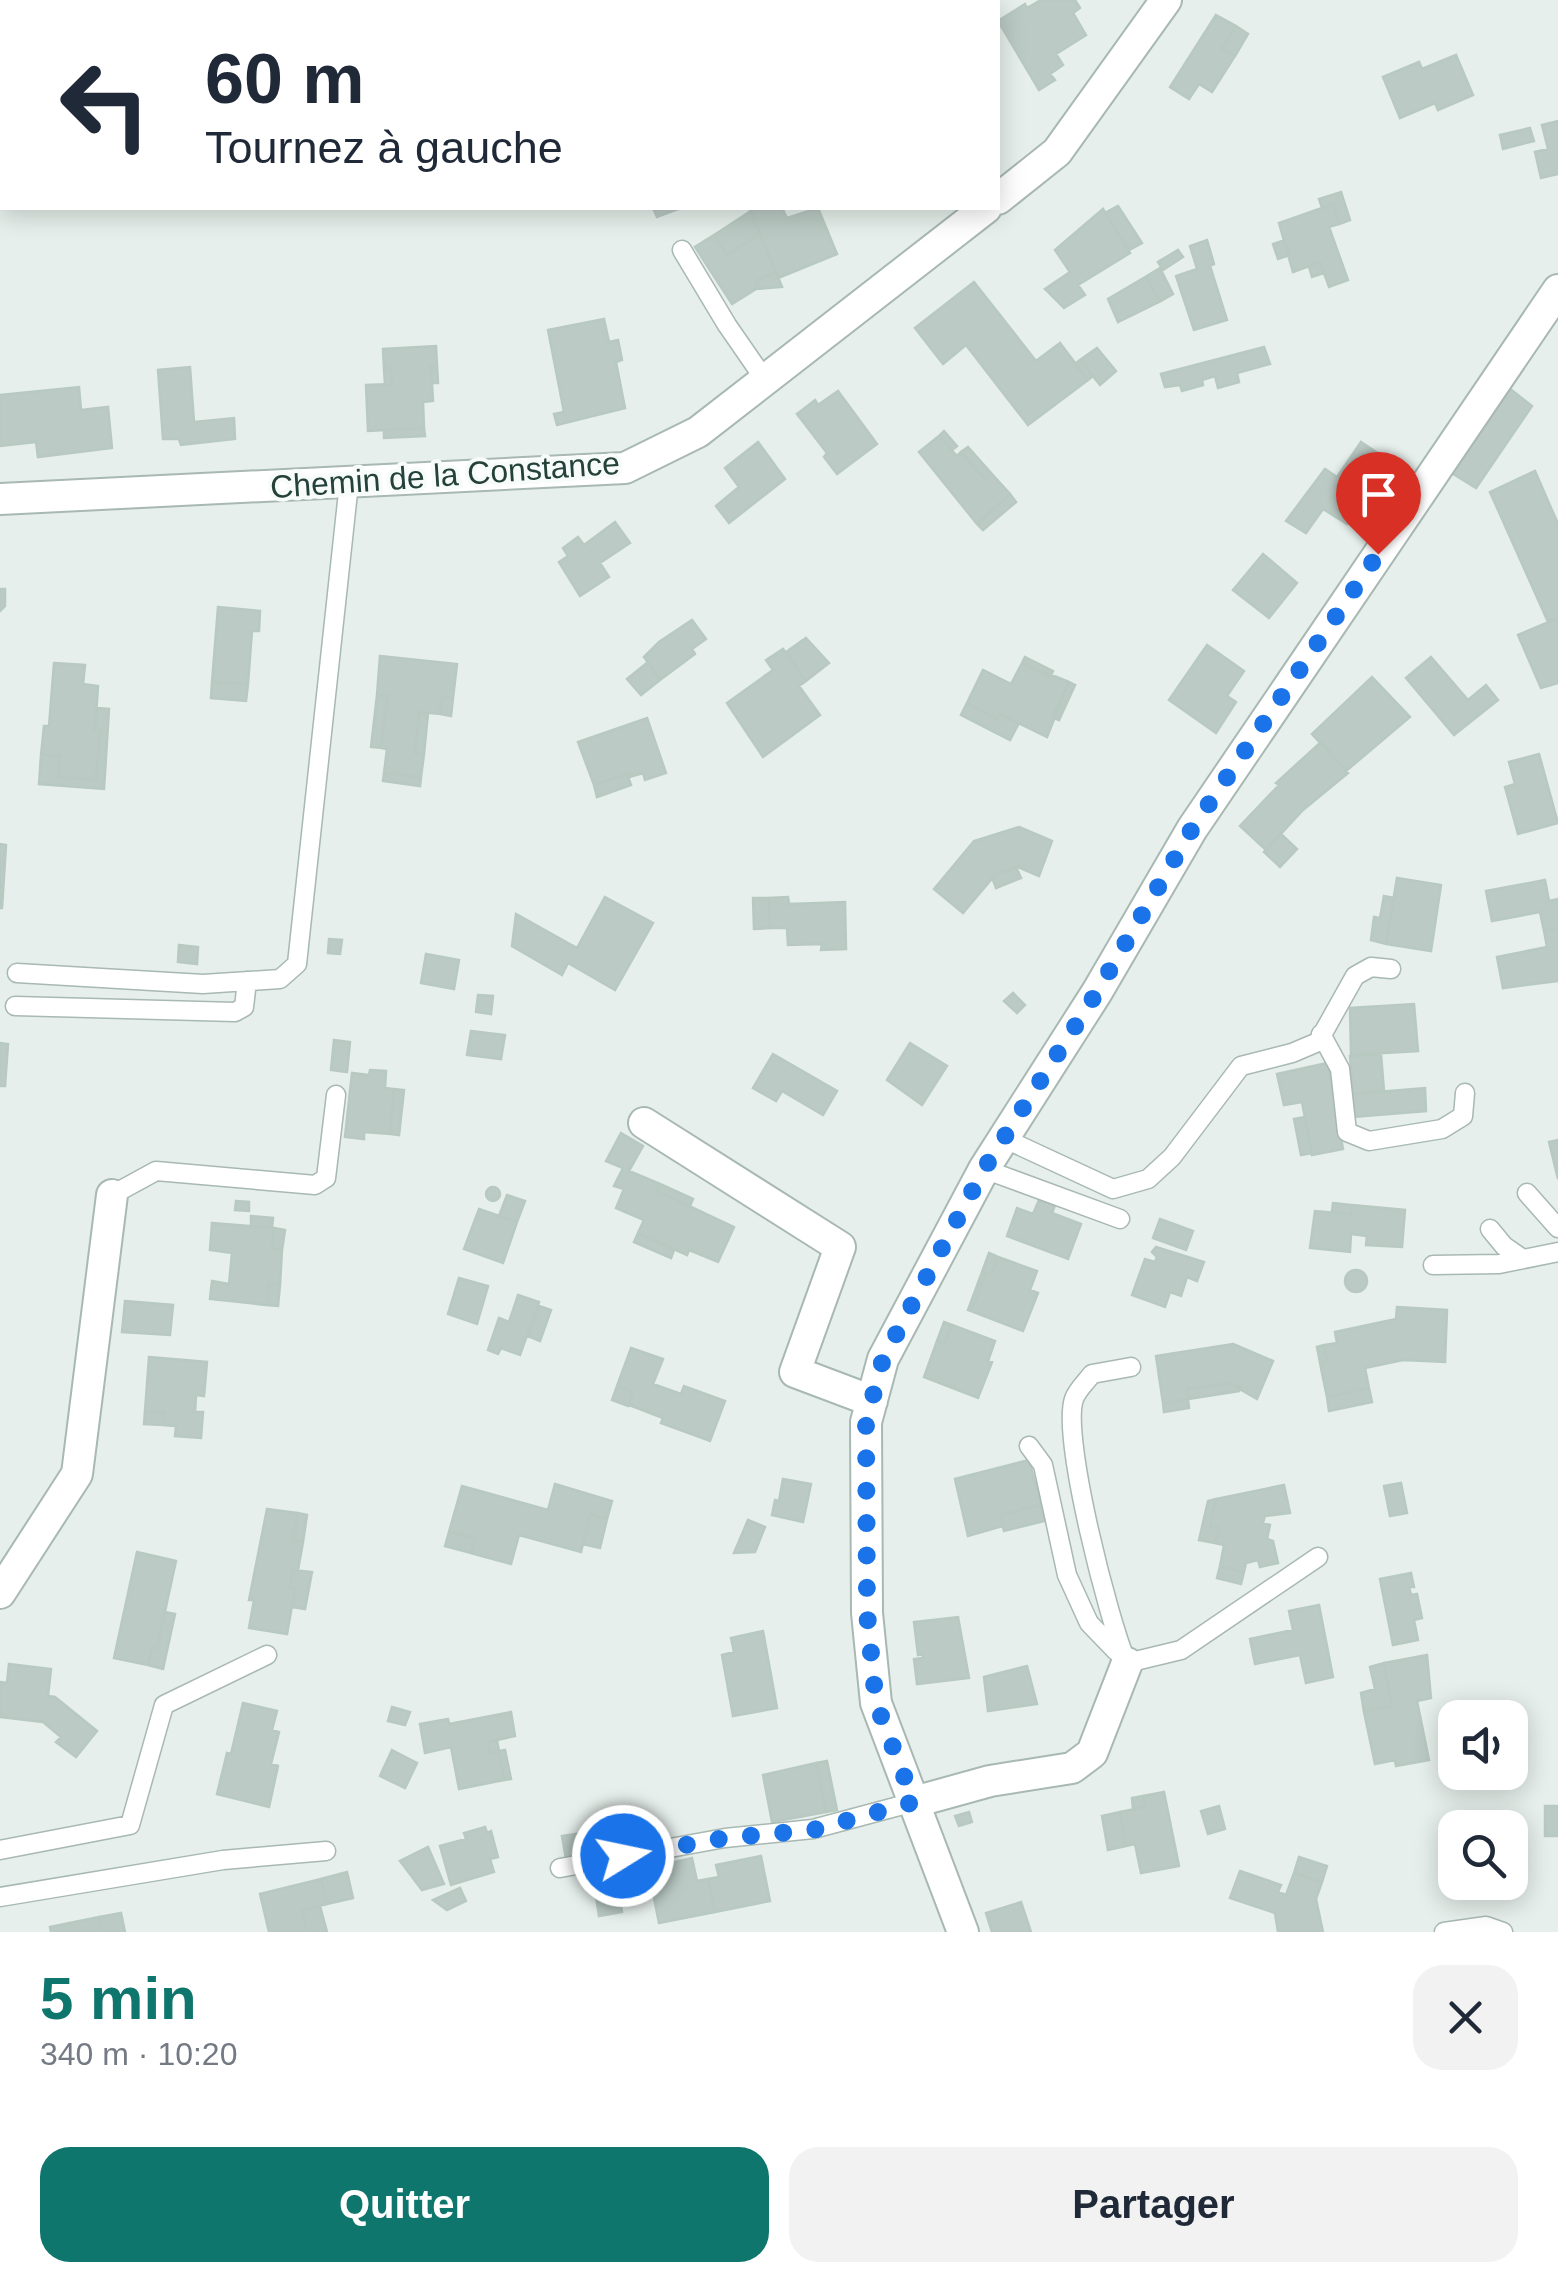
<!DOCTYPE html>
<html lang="fr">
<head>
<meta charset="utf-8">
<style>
	:root { --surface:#fff; --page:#f2f2f3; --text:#1f2937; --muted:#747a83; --accent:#0f766e }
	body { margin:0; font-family:Arial,sans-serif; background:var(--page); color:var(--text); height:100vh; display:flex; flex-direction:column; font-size:38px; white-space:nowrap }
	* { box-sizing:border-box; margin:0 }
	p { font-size:32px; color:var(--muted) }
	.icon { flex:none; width:55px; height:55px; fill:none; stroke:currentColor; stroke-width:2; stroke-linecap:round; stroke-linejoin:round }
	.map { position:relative; height:1932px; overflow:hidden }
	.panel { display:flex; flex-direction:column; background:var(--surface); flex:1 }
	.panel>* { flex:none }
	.guide { position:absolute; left:0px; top:0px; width:1000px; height:210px; box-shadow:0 5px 25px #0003; background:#fff; color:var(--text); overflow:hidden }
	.tools { position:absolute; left:1438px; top:1700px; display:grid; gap:20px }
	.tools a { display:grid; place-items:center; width:90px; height:90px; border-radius:20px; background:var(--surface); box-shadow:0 5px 25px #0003; font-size:50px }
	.pin { position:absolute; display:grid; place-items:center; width:85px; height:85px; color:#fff; margin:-102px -42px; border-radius:50% 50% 50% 0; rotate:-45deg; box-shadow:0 0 10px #0007 }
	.pin .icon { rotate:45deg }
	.me { position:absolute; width:110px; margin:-55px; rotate:80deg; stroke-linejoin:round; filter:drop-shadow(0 0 8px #0008) }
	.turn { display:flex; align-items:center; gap:35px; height:210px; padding:0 40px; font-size:45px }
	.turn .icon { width:130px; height:130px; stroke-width:2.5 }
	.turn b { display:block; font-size:70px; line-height:85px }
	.round { display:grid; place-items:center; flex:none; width:105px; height:105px; border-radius:30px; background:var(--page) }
	.headline { display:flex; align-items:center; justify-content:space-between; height:170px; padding:0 40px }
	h1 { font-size:60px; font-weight:700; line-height:75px; color:var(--accent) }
	.button { display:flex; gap:20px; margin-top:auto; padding:20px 40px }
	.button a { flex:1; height:115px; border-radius:30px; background:var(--accent); color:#fff; font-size:40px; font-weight:700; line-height:115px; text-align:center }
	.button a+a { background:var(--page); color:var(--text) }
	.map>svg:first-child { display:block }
	.building { fill:#bbcac4; stroke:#b8c9c2; stroke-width:2.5 }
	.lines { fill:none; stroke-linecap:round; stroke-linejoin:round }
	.lane-casing { stroke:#a8b8b2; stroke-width:21 }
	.street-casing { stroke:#a8b8b2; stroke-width:34 }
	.lane { stroke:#fff; stroke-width:18 }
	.street { stroke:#fff; stroke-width:30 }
	.route { stroke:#1a73e8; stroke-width:18; stroke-dasharray:0 32.4 }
	.labels { text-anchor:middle; stroke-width:8; stroke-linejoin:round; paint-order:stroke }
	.street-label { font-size:32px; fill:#24423a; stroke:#f7fbf9 }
</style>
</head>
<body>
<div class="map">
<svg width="1558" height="1932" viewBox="0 0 1558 1932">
	<rect width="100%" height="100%" fill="#e6efeb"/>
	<path class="building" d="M1041,0H1075L1080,8L1073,13L1086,35L1056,54L1063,65L1050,74L1055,80L1039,90L998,21L1025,4L1027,8Z
		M1216,15L1236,26L1222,48L1235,56L1212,92L1199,84L1189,99L1170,87Z
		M1236,26L1248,34L1235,56L1222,48Z
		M1456,55L1473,95L1438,110L1435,103L1400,118L1383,77L1419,62L1422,69Z
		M1558,121V174L1541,178L1535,152L1548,149L1542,125Z
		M1530,128L1534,141L1503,149L1500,135Z
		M1341,192L1350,220L1339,224L1333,204L1322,208L1319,199Z
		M1333,204L1339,224L1329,227L1348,280L1329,287L1320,262L1293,272L1279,223Z
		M1118,206L1142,243L1129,250L1105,213Z
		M653,208H677L678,209L657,217Z
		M749,208H782L787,218L818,208L837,254L778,278Z
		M1103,209L1130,253L1078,285L1085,295L1064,308L1045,289L1070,272L1055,250Z
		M751,211L760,234L727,255L714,235Z
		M760,234L776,272L757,280L756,289L732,304L695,247L714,235L727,255Z
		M1207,240L1214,264L1210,266L1227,320L1194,330L1176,276L1197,269L1190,246Z
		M1285,240L1290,255L1278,259L1273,244Z
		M1178,250L1183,257L1163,270L1158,262Z
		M1320,262L1324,273L1312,277L1309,267Z
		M1160,268L1173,294L1159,302L1147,276Z
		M776,272L782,287L756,289L757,280Z
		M1147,276L1159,302L1118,322L1108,299Z
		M974,282L1036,361L1060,343L1088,380L1028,425L966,345L943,364L915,328Z
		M604,319L609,342L618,340L622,360L616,362L625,408L557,425L554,414L564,412L548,330Z
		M436,346L437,366H431L433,401L423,402L424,428L368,431L366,385L392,384L391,368L384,369L383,349Z
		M1264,347L1270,364L1237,373L1239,382L1218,388L1215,376L1202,380L1203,385L1182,391L1180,385L1165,387L1161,374Z
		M1097,348L1116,371L1100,385L1080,360Z
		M1080,360L1093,376L1088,380L1075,364Z
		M431,366H437L438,383H432Z
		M190,367L194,422L234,418L235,439L181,445L179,439H163L158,370Z
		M391,368L392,384L385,385L384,369Z
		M79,387L81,410L108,407L112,448L38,457L36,442L0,446V395Z
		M1509,388L1532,406L1476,488L1452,473Z
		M838,391L877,444L837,474L824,457L827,453L797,414L815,400L818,405Z
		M424,428L425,436L384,438V430Z
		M944,431L957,446L952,450L939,436Z
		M939,436L957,456L961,452L985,479L991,473L1010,494L977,524L919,452Z
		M758,442L785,479L729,523L716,506L739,487L725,468Z
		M1361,442L1385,458L1347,524L1323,509L1306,533L1286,521L1325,469L1337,477Z
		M968,447L991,473L985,479L961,452Z
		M1535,471L1558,524V618L1548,622L1490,492Z
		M1010,494L1016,502L983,530L977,524Z
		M615,522L630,543L600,563L609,577L580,596L559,562L568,556L563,548L578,537L584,545Z
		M1263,554L1297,583L1269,618L1233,590Z
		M0,589H5V606L0,611Z
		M218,607L260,611L259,631H252L248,684L212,682Z
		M1558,618V683L1541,688L1518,635Z
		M692,620L706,639L692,649L695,654L660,680L644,657L659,642Z
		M806,638L829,663L806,681L786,652Z
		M1207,645L1244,671L1227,696L1236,702L1216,733L1169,700Z
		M783,649L806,681L799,686L820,715L763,757L727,703L773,670L766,660Z
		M380,656L457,664L453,698L442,697L440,714L419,712L415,753L424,754L421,777L384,773L387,749L381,748L387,696L377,695Z
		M1025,657L1053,671L1050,677L1022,663Z
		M1431,657L1468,700L1486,685L1498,700L1454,735L1406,678Z
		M648,662L660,680L641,695L627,679Z
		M54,663L85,665L83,684L98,686L95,730H100L96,780L58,777L60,756L41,755L44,726H49Z
		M1022,663L1069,682L1047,737L1000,714L997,719L967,703L983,670L1011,684Z
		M1372,677L1410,717L1346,771L1312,734Z
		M212,682L248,684L246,701L211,698Z
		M1069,682L1075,685L1059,720L1052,717Z
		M377,695L387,696L381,748L371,747Z
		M442,697L453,698L451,716L440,714Z
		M967,703L997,719L1000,714L1019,723L1010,740L961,715Z
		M97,708L109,709L104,789L39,784L41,755L60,756L58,777L96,780L100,730H95Z
		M419,712L428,713L424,754L415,753Z
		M647,718L666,773L645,780L643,773L630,777L629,773L594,785L578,742Z
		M1321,742L1348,773L1303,810L1266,850L1240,826L1279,785L1276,783Z
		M1539,754L1558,823L1518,834L1505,787L1515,784L1509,762Z
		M384,773L421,777L420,786L383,781Z
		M627,774L631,785L597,797L594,785Z
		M1019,827L1052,841L1039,876L1018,867L995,875L963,913L934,889L974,841Z
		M1281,834L1297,849L1280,867L1264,852Z
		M0,844L6,845L2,908H0Z
		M1016,867L1021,878L996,888L992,877L995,875Z
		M1397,878L1441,885L1431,951L1386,944Z
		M1545,880L1549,901L1558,899V928L1544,931L1540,912L1492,921L1486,891Z
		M1384,896L1394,898L1386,944L1371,940L1374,917L1380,918Z
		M605,897L653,923L615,990L568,963L562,975L512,946L516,914L577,948Z
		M788,897L789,904L845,902L846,949L821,950L822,944L788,945L787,928H770L769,898Z
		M753,898H769L770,928L754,929Z
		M1558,928V981L1503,988L1497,957L1547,947L1544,931Z
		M329,939L342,940L340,954L328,953Z
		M179,945L198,947L197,964L178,962Z
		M426,954L459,960L454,989L421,983Z
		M1013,993L1025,1005L1017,1013L1004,1001Z
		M478,995L493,996L491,1014L476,1012Z
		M1414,1004L1418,1051L1351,1055L1350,1008Z
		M471,1031L505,1035L501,1059L467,1055Z
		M334,1040L350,1042L347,1072L331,1070Z
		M0,1043L8,1044L5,1086H0Z
		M910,1043L947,1066L922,1105L887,1080Z
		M773,1054L837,1091L823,1115L782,1091L776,1101L753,1088Z
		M1381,1054L1384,1091L1353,1094L1350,1056Z
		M1327,1063L1343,1149L1312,1155L1302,1102L1284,1105L1277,1074Z
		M370,1070L386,1071L385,1088L394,1089L390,1134L364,1132V1139L345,1137L352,1073L369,1075Z
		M1425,1088L1426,1111L1354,1117L1353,1094Z
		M394,1089L404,1090L399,1135L390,1134Z
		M1305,1117L1312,1153L1301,1155L1294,1119Z
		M621,1133L643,1146L629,1171L660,1184L657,1191L734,1227L718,1262L689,1250L687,1255L638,1233L644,1220L616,1208L624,1189L614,1186L623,1168L606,1161Z
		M1558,1140V1179L1549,1142Z
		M660,1184L693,1199L690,1206L657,1191Z
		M486 1194a7 7 0 1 1 14 0a7 7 0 1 1-14 0Z
		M507,1195L525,1201L517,1222L499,1216Z
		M1039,1200L1055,1205L1052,1213L1081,1224L1068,1259L1007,1236L1017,1208L1033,1214Z
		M236,1201L249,1202V1211L235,1210Z
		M1333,1203L1352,1205L1351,1214L1332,1212Z
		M1352,1205L1405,1210L1402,1247L1366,1245L1367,1236L1351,1234L1350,1252L1310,1248L1315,1211L1351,1214Z
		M479,1209L517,1222L503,1263L464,1249Z
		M251,1216L273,1218L272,1228L251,1226Z
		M1160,1219L1193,1231L1186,1250L1153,1238Z
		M212,1223L274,1228L272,1249L282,1250L280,1285L269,1284L267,1305L210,1299L212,1281L229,1284L232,1253L210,1250Z
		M274,1228L285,1230L282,1250L272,1249Z
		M638,1233L674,1250L671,1258L634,1242Z
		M1156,1247L1204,1262L1197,1281L1187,1277L1181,1296L1170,1292L1165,1307L1132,1295L1145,1259L1155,1262L1157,1257L1152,1252Z
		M989,1253L998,1257L991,1275L982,1272Z
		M998,1257L1037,1271L1030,1290L1038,1293L1023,1331L971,1311L986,1273L991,1275Z
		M1345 1281a11 11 0 1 1 22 0a11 11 0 1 1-22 0Z
		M982,1272L986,1273L971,1311L968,1310Z
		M459,1278L488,1286L477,1324L448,1314Z
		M269,1284L280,1285L278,1306L267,1305Z
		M518,1295L539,1302L520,1355L501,1348L498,1354L488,1350L499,1318L509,1322Z
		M125,1301L173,1305L170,1335L122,1332Z
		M539,1306L551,1310L540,1341L528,1336Z
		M1397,1307L1447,1310L1445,1362L1403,1360L1365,1368L1369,1388L1327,1397L1321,1368L1327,1360L1324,1345L1337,1343L1335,1332L1396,1319Z
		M944,1322L952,1325L944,1344L937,1341Z
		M952,1325L995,1341L988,1361L992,1362L978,1398L924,1377L937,1341L944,1344Z
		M1233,1344L1273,1361L1257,1399L1229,1383L1187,1389L1188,1399L1163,1403L1156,1356Z
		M1324,1345L1327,1360L1321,1368L1317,1347Z
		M631,1348L663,1359L653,1384L681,1394L684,1386L725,1401L710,1441L661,1423L663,1418L629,1405L633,1392L617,1386Z
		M149,1357L207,1362L204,1396L196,1395L195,1412H203L201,1438L175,1436L176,1426L163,1425L164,1412L145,1411Z
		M1229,1383L1241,1387L1239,1391L1188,1399L1187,1389Z
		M617,1386L633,1392L628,1406L612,1400Z
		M1369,1388L1372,1402L1329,1411L1327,1397Z
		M1188,1399L1189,1408L1164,1412L1163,1403Z
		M145,1411L164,1412L163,1425L144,1424Z
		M1029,1460L1041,1505L1000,1515L1003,1526L968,1536L955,1479Z
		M783,1479L811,1484L803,1522L772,1515L775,1500L779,1501Z
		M1401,1483L1407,1513L1390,1516L1384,1486Z
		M555,1484L612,1501L607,1519L590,1514L581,1552L519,1535L511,1564L471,1553L475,1538L449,1532L462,1486L548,1510Z
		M1284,1485L1290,1513L1265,1516L1263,1523L1270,1525L1267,1539L1273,1541L1278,1563L1260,1567L1258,1560L1246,1563L1244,1572L1220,1566L1224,1545L1215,1543L1219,1528L1210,1526L1216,1499Z
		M1216,1499L1210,1526L1219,1528L1215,1543L1199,1540L1208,1501Z
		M1041,1505L1044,1521L1004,1531L1000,1515Z
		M267,1509L298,1513L293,1540L303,1542L298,1570H293L290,1588L295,1589L287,1634L249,1628L254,1600H249Z
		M298,1513L307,1515L303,1542L293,1540Z
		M590,1514L607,1519L600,1548L583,1544Z
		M748,1520L765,1527L755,1552L734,1553Z
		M449,1532L475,1538L471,1553L445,1546Z
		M137,1552L176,1561L157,1648L152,1647L148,1665L114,1658Z
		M1220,1566L1244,1572L1241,1584L1217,1578Z
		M293,1570L312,1572L305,1609L292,1607L295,1589L290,1588Z
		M1411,1573L1414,1587H1409L1411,1595L1417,1594L1422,1618L1414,1620L1418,1640L1393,1645L1380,1579Z
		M1319,1605L1333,1677L1306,1683L1300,1655L1255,1664L1250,1639L1293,1630L1289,1611Z
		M165,1612L175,1614L163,1669L148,1665L152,1647L157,1648Z
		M958,1617L969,1678L917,1684L914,1659L923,1658V1654L918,1655L914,1622Z
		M763,1631L777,1708L733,1716L722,1655L734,1652L731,1638Z
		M1427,1655L1431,1698L1417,1701L1429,1760L1396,1766L1395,1760L1375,1764L1364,1712L1392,1706L1384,1663Z
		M1384,1663L1392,1706L1364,1712L1361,1693L1375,1689L1370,1667Z
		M9,1664L51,1669L48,1696L55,1697L97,1731L76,1757L56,1742L61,1737L43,1722L0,1717V1682L7,1683Z
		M1027,1666L1037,1704L988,1711L984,1677Z
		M243,1703L277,1711L272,1730L279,1732L271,1764L278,1766L269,1807L217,1794L227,1753L231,1754Z
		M392,1707L410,1712L405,1725L388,1721Z
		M511,1712L515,1736L488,1742L490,1753L499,1751L504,1780L459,1789L451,1747L425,1753L420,1724L448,1719L449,1724Z
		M497,1740L499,1751L490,1753L488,1742Z
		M392,1750L417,1763L405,1788L380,1776Z
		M505,1750L511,1779L504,1780L499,1751Z
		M827,1761L837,1810L826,1812L816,1763Z
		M816,1763L826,1812L772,1822L763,1775Z
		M1164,1792L1179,1866L1141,1873L1135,1844L1126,1846L1120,1812L1145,1807L1143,1796Z
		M1143,1796L1145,1807L1133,1809L1132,1798Z
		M1219,1806L1225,1829L1208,1834L1201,1811Z
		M1545,1806H1558V1836H1545Z
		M969,1812L972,1822L959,1826L955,1816Z
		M1120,1812L1126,1846L1108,1850L1102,1816Z
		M485,1827L487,1833L491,1831L498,1857L490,1859L494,1872L451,1885L440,1846L466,1839L464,1833Z
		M589,1832L593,1855L566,1859L562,1836Z
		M428,1847L444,1884L422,1890L400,1861Z
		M761,1856L770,1901L715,1912L708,1879L719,1877L716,1865Z
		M1299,1857L1327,1866L1322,1882L1294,1873Z
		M692,1858L697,1881L708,1879L715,1912L659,1923L650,1878L673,1873L671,1863Z
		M1240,1871L1281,1885L1278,1892L1286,1895L1294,1873L1322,1882L1316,1899L1323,1932H1278L1275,1913L1230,1898Z
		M347,1872L353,1898L327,1904L321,1879Z
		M321,1879L327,1904L302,1910L307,1932H269L260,1894Z
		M616,1879L622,1912L599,1916L594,1883Z
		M460,1888L466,1901L447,1910L433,1900Z
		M1021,1902L1031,1932H992L986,1913Z
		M320,1906L327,1932H307L302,1910Z
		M121,1913L125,1932H102L99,1917Z
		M99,1917L102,1932H51L50,1927Z"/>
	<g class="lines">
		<defs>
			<path id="lane" d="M682,250L727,325L765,380
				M17,973L203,984L280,979L297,964L349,483
				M15,1006L235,1012L244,1007L247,981
				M1321,1034L1340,1069L1347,1132L1369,1141L1442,1129L1463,1116L1465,1093
				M1003,1138L1113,1189L1148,1179L1172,1157L1241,1066L1292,1053L1318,1042L1355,976L1371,967L1391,969
				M984,1169L1120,1219
				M1527,1193L1558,1228
				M112,1195L156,1171L315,1185L326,1178L336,1095
				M1490,1229L1504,1246L1523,1259
				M1433,1265L1499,1264L1558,1252
				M1029,1446L1043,1465L1067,1575L1089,1623L1117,1652
				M1127,1663C1109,1622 1061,1436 1074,1399C1077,1390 1086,1382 1092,1374L1131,1367
				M1127,1663L1181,1650L1318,1557
				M0,1850L130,1825L164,1705L267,1655
				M560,1868L725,1838L813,1829L914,1802
				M0,1897L223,1860L326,1851
				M1444,1932L1486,1926L1503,1932"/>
			<path id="street" d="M998,199L1057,152L1166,0
				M0,499L625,468L698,432L986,208
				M644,1123L840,1247L795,1372L872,1401
				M0,1593L77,1474L112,1195
				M914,1802L990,1781L1072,1768L1092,1753L1127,1663
				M963,1932L876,1703L867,1613L866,1422L883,1359L984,1169L1097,992L1192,829L1558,290"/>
		</defs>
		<use href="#lane" class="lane-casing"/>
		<use href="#street" class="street-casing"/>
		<use href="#lane" class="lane"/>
		<use href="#street" class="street"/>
	</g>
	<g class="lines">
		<path class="route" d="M623,1856L725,1838L813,1830L914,1802L876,1703L867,1613L866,1422L883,1359L984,1169L1097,992L1192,829L1378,554"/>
	</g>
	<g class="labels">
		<g class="street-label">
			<text transform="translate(445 475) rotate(-4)" y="11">Chemin de la Constance</text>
		</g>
	</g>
</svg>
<div class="tools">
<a><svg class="icon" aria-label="sound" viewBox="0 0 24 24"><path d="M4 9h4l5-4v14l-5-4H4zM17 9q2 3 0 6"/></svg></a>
<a><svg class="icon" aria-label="search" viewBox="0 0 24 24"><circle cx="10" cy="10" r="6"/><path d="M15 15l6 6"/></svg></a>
</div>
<div class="pin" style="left:1378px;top:554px;background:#d93025"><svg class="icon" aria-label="arrive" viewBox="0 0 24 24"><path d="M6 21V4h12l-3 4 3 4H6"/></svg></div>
<svg class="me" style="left:623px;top:1856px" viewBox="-20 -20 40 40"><circle r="17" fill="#1a73e8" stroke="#fff" stroke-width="3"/><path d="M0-11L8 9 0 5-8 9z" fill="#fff"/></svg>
<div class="guide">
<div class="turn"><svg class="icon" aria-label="left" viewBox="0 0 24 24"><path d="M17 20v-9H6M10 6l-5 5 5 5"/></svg><div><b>60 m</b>Tournez à gauche</div></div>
</div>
</div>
<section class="panel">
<div class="headline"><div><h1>5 min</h1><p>340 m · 10:20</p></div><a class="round"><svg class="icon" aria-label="close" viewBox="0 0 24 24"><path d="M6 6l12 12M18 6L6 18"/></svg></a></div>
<div class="button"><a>Quitter</a><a>Partager</a></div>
</section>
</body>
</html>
